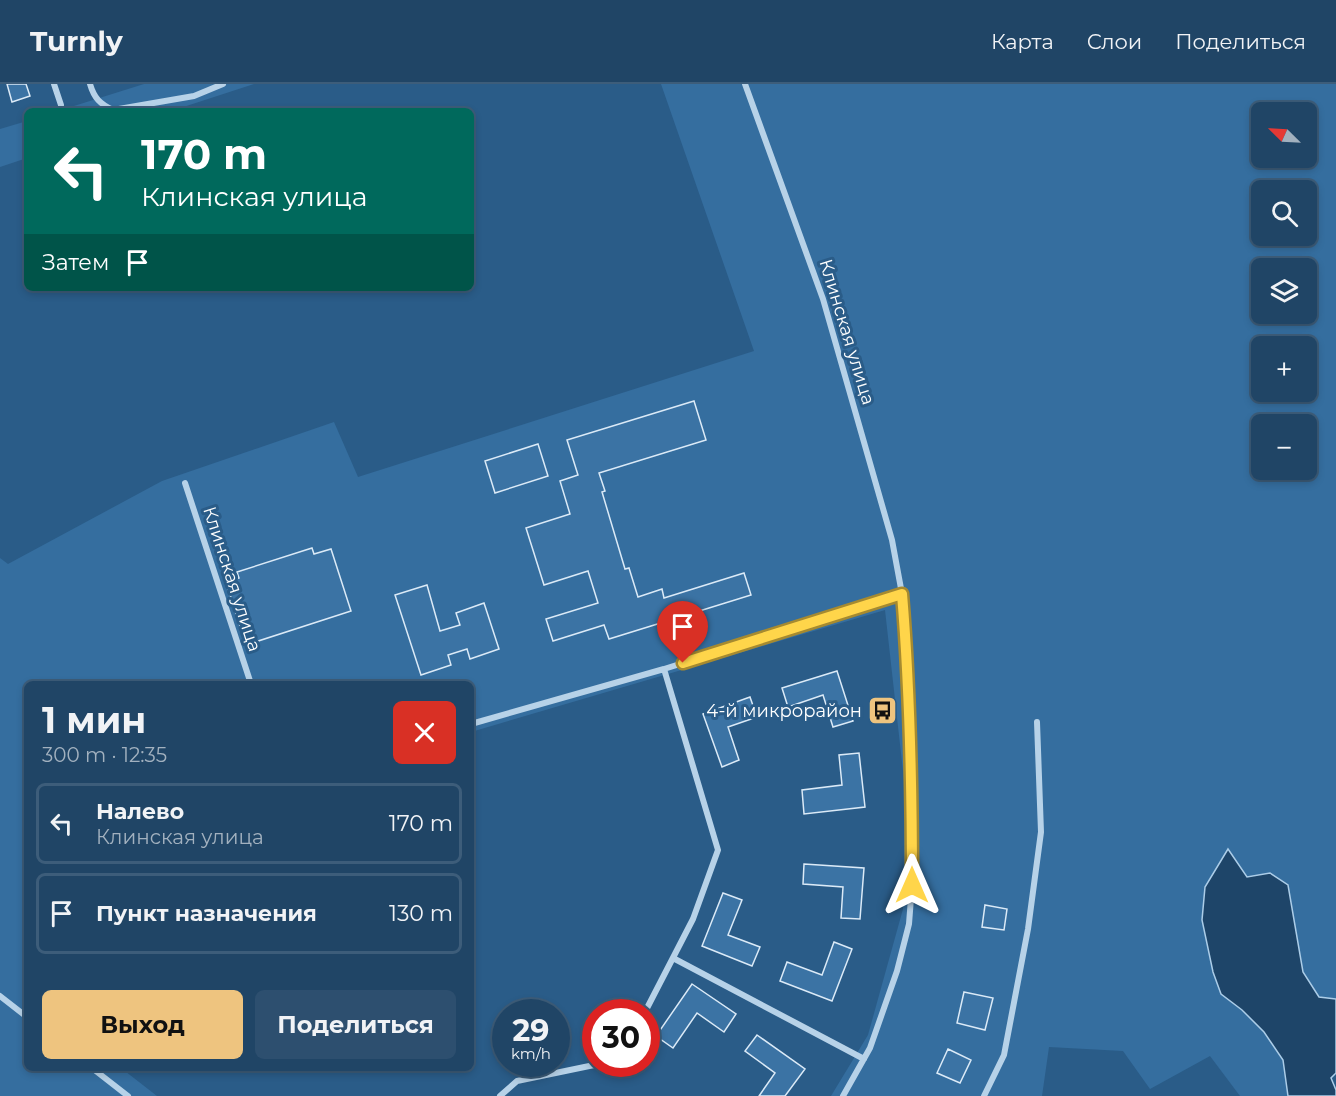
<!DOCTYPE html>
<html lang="ru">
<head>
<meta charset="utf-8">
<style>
	:root { --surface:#204566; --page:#2d4f6f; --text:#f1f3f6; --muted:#a2b1bf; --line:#3d5d7a; --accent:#eec47f }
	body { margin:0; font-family:Montserrat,sans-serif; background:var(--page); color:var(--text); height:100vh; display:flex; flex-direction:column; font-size:22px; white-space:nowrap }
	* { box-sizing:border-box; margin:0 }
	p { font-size:20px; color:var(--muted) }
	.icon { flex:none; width:33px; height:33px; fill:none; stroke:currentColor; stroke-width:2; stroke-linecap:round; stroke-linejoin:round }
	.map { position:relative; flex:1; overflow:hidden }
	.drawer { position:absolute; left:24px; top:597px; width:450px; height:390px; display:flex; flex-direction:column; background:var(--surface); border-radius:9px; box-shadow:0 3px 9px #0003,0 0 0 2px var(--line) }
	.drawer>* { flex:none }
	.banner { position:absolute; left:24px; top:24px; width:450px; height:183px; border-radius:9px; box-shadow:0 3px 9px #0003,0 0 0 2px var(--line); background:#00695c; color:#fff; overflow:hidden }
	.needle { width:39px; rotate:294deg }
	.buttons { position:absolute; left:1251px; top:18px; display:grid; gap:12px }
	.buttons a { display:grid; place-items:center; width:66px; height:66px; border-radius:9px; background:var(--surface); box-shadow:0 3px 9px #0003,0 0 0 2px var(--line); font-size:30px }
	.speed { position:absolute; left:492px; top:915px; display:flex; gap:12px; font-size:30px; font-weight:700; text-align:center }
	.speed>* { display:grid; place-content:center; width:78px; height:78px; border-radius:50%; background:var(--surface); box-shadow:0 3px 9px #0003,0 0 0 2px var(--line); line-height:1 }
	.speed small { font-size:15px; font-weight:400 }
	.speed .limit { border:9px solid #d22; background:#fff; color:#111 }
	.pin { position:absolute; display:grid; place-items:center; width:51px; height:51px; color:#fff; margin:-62px -26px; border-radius:50% 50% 50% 0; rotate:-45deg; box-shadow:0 0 6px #0007 }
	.pin .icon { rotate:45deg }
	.me { position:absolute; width:66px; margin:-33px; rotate:0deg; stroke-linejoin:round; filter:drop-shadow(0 0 4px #0008) }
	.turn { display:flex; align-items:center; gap:21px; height:126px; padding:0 18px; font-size:27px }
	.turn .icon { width:78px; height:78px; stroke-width:2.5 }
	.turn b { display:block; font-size:42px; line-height:51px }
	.then { display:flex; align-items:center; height:57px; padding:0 18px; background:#0003; gap:12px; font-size:22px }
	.round { display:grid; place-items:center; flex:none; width:63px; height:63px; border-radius:9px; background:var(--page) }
	.head { display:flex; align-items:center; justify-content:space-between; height:102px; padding:0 18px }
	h1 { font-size:36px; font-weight:700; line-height:45px }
	.action { display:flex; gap:12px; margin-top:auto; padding:12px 18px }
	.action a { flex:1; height:69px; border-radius:9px; background:var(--accent); color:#111; font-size:24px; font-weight:700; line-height:69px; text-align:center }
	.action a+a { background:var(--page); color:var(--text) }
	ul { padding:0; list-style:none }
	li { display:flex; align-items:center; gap:18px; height:81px; margin:0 12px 9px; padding:0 6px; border:3px solid var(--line); border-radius:9px }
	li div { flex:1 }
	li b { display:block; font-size:22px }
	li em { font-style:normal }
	header { display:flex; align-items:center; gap:36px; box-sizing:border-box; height:84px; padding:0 30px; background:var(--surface); border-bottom:2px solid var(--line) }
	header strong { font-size:28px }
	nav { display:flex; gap:33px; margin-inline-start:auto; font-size:21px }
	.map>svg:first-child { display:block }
	.green { fill:#356e9f; fill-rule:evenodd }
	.water { fill:#1e4569; stroke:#accde8; stroke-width:1.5 }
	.building { fill:#3b73a4; stroke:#dbeaf7; stroke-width:1.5 }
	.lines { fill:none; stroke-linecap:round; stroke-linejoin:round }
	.street { stroke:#b7d2e8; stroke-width:6 }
	.route-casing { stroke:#a68a30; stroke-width:15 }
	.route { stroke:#ffd54a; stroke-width:10 }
	.labels { text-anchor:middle; stroke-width:6; stroke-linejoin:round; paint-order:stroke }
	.street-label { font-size:18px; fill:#fff; stroke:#2a5c88 }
	.poi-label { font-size:18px; fill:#fff; stroke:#2a5c88; text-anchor:end }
</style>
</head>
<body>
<header>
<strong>Turnly</strong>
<nav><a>Карта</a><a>Слои</a><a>Поделиться</a></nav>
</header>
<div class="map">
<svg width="1336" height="1012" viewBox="0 0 1336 1012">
	<rect width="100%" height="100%" fill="#2a5c88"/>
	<path class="green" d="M144,0H254L171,27H58Z
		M661,0H1336V915L1319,913L1303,888L1288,801L1270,789L1247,794L1238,781L1209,863L1213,888L1221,910L1242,926L1265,948L1284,976L1288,1012H1240L1210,972L1150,1005L1123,967L1049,963L1042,1012H831L868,951L903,825L905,705L885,526L471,648V600H27V984H121L157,1012H0V474L8,480L162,397L334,338L358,393L754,267ZM1262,28H1306V74H1262ZM1262,106H1306V152H1262ZM1262,184H1306V230H1262ZM1262,262H1306V308H1262ZM1262,340H1306V386H1262Z
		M27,37V74L0,83V45Z"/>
	<path class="water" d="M1228,765L1247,793L1270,789L1288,801L1303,888L1319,913L1336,915V989L1331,994L1336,1006V1012H1288L1283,976L1264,948L1242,926L1221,910L1213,888L1202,836L1205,803Z"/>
	<path class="building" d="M7,0H26L30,12L12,18Z
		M694,317L706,356L599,389L605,407L602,408L625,485L629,484L638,513L662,505L664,514L744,489L751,511L609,555L604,541L553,557L546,535L598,519L588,487L544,501L526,444L570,430L560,397L578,391L567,356Z
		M538,360L548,392L495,409L485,377Z
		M312,464L314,470L331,465L351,527L246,561L226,498L239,494L237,488Z
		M427,501L440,547L460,541L456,529L484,519L499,565L470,575L467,565L448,571L451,581L421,591L395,511Z
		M837,587L853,637L833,643L823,611L788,623L782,604Z
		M750,613L757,633L728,643L739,676L722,683L703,630Z
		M859,669L865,723L804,730L802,706L842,701L839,671Z
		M804,780L864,784L860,835L841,834L843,803L803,800Z
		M723,809L742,816L728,851L760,863L752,882L702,862Z
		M985,821L1007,825L1004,846L982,843Z
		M834,858L852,865L832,917L780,897L787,878L822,891Z
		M692,900L736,930L724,948L697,929L673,964L656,952Z
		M964,908L993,914L985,946L957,939Z
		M757,951L805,985L785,1012H759L775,989L745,967Z
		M948,965L971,976L960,999L937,989Z"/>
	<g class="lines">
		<path class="street" d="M54,0L61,21
			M90,0C94,14 100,20 113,26L194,12L223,0
			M745,0L823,215L892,456L902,510L907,559L912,733V801L909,840L897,887L870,964L843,1012
			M185,399L251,600
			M471,640L664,585L902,510
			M673,874L864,975
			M0,912L27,933
			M645,928L693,835L718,766L664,585
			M92,984L128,1012
			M500,1012L517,997L599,980
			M984,1012L1004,971L1028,845L1041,748L1037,638"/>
	</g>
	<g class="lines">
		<defs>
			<path id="route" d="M683,579L902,510C910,606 912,703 912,801"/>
		</defs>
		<use href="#route" class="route-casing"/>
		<use href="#route" class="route"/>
	</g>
	<defs>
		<symbol id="bus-square" viewBox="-11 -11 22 22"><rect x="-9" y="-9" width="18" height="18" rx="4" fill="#eec47f" stroke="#2a5c88"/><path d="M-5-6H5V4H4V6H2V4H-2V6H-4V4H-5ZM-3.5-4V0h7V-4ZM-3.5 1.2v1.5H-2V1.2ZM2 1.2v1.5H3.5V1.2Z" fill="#111"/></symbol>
	</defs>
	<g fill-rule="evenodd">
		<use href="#bus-square" x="866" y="610" width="33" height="33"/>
	</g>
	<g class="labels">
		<g class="street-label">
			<text transform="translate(847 248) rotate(73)" y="6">Клинская улица</text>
			<text transform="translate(232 495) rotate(72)" y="6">Клинская улица</text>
		</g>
		<g class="poi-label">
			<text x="862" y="633">4-й микрорайон</text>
		</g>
	</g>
</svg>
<div class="buttons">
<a><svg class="needle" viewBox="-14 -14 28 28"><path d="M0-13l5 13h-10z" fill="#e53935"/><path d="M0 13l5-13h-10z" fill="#a2b1bf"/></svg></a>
<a><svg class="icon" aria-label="search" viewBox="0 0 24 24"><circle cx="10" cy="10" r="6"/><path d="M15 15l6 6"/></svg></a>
<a><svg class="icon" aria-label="layers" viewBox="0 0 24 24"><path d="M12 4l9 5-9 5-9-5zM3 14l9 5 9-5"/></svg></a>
<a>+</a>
<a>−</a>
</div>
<div class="speed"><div>29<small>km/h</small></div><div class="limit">30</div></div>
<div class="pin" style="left:683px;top:579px;background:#d93025"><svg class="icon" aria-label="arrive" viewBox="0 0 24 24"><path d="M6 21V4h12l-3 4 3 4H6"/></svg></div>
<svg class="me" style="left:912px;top:801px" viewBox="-20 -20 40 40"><path d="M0-17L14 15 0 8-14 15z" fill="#ffd54a" stroke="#fff" stroke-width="4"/></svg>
<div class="banner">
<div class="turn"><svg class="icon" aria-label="left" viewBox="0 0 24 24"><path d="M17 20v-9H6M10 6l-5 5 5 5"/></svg><div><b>170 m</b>Клинская улица</div></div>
<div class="then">Затем<svg class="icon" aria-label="arrive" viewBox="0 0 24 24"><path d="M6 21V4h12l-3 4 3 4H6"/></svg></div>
</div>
<section class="drawer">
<div class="head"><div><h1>1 мин</h1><p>300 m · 12:35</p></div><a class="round" style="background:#d93025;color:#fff"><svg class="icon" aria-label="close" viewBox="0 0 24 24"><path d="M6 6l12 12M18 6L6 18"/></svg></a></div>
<ul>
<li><svg class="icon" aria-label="left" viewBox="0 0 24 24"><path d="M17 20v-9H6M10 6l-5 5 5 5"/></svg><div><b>Налево</b><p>Клинская улица</p></div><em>170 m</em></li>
<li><svg class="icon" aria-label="arrive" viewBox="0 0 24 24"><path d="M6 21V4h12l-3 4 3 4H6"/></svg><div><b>Пункт назначения</b></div><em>130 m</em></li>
</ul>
<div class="action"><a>Выход</a><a>Поделиться</a></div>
</section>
</div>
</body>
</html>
